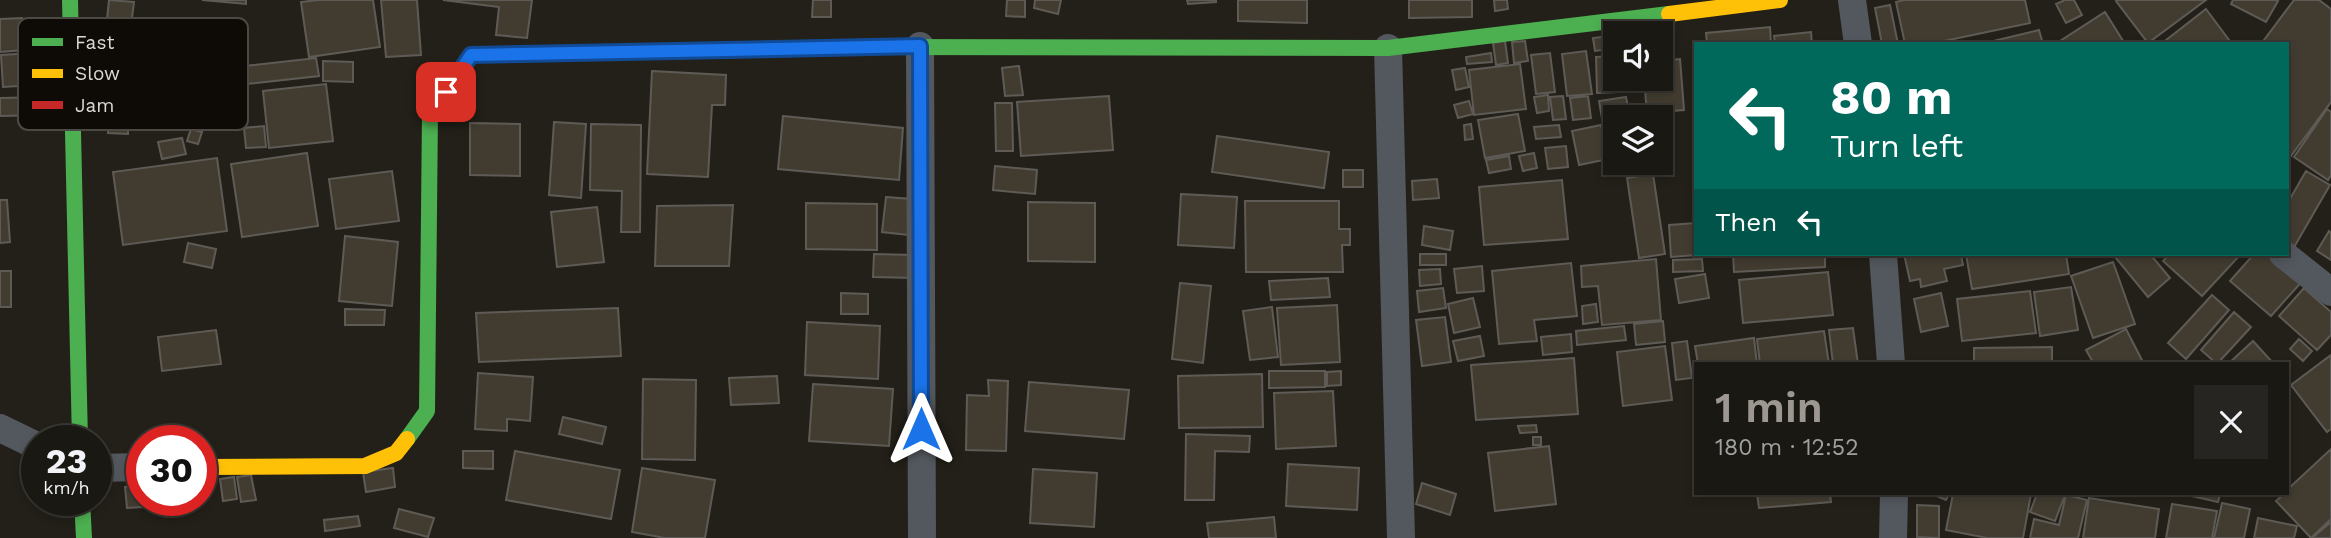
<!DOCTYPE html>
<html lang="en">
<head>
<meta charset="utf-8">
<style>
	:root { --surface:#1a1813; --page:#272521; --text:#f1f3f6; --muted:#9fa0a0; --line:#383733; --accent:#9c9891 }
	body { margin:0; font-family:"Work Sans",sans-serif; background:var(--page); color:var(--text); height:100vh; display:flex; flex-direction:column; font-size:26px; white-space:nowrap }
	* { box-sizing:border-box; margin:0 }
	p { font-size:23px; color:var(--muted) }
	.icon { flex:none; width:38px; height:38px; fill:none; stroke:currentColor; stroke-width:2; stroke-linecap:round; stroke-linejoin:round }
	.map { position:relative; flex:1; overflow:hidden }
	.side { position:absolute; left:1694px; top:362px; width:595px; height:133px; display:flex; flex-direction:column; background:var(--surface); border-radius:0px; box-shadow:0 4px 10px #0003,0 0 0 2px var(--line) }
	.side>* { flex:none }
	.top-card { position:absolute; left:1694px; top:42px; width:595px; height:214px; border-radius:0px; box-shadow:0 4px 10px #0003,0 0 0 2px var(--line); background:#00695c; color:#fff; overflow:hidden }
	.buttons { position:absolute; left:1603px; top:21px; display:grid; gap:14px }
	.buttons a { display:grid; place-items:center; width:70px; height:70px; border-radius:0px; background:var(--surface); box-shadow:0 4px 10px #0003,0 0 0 2px var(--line); font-size:35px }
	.speed { position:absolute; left:21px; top:425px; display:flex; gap:14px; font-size:35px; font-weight:700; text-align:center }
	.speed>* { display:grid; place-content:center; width:91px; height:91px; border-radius:50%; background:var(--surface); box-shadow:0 4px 10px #0003,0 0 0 2px var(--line); line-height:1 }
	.speed small { font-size:18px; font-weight:400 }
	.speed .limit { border:10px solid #d22; background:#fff; color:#111 }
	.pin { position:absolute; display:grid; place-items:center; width:60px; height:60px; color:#fff; margin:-30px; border-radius:14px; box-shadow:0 4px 10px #0006 }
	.me { position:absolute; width:77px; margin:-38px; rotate:0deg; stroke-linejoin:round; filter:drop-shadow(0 0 5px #0008) }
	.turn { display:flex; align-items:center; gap:24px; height:147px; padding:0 21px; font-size:32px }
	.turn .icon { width:91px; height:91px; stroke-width:2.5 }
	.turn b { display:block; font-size:49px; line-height:60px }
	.then { display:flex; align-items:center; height:66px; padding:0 21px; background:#0003; gap:14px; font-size:26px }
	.round { display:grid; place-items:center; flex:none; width:74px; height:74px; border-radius:0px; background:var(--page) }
	.headline { display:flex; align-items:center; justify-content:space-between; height:119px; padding:0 21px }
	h1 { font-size:42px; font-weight:600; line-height:52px; color:var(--accent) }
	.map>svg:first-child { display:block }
	.building { fill:#423c30; stroke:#5e5b56; stroke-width:2 }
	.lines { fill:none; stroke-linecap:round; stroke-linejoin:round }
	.street { stroke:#53585e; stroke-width:28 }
	.fast { stroke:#4caf50; stroke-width:16 }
	.slow { stroke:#ffc107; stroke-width:16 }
	.jam { stroke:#c62828; stroke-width:16 }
	.route-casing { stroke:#114b97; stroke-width:18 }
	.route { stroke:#1a73e8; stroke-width:12 }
	.key { fill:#0e0b07; stroke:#4c4944; stroke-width:2 }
	.key-label { font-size:19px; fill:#ddd9d2 }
</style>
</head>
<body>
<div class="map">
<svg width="2331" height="538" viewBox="0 0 2331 538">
	<rect width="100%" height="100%" fill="#232019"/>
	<path class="building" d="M109,0L134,2L129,42L105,39Z
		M202,0H246V4Z
		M318,0H373L380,47L309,57L301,2Z
		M381,0H417L421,55L386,57Z
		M443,0H532L527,38L496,35L499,7Z
		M813,0H831V17H812Z
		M1007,0H1025V17L1006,16Z
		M1035,0H1061L1058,14L1034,8Z
		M1187,0H1216V2L1188,4Z
		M1238,0H1307V23L1238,21Z
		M1409,0H1472V17L1409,18Z
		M1494,0H1507L1508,9L1495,11Z
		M1904,0H2025L2030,23L1930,44H1905L1896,2Z
		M2065,0H2074L2082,15L2066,23L2056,4Z
		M2118,0H2206L2148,43L2116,1Z
		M2233,0H2275L2278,1L2266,22L2231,4Z
		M2294,0H2319L2331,9V102L2288,160L2287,44H2261Z
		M1890,5L1898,44H1882L1875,8Z
		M2206,9L2232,44H2161Z
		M2105,12L2125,44H2062L2060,41Z
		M22,18L24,50L0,52V19Z
		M1770,27L1771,44H1707L1706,33Z
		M2039,30L2043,44H1981Z
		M1811,32L1812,44H1775L1774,36Z
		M1609,36L1611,49L1595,51L1593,38Z
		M1505,41L1508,63L1496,65L1493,43Z
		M1525,41L1528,61L1514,63L1512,42Z
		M1586,51L1592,94L1567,96L1562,54Z
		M33,53L35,85L3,87L1,55Z
		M1491,53L1492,62L1467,64L1466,57Z
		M1550,53L1555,92L1536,94L1531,55Z
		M1615,56V79H1640L1641,91L1597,93L1596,57Z
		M316,58L319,76L237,85L235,67Z
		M1680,59L1684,110L1647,113L1644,79H1661V61Z
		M323,61L353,62V82L323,81Z
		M1520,64L1526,109L1474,115L1469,70Z
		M1019,66L1023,95L1005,96L1002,68Z
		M1465,68L1469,87L1456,90L1452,70Z
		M652,71L726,75L725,105H712L708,177L647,174Z
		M326,84L333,141L269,148L263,91Z
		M1548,95L1549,111L1537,113L1534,97Z
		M1109,96L1113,150L1021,156L1017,102Z
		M1563,96L1566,119L1553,120L1550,97Z
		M1588,96L1591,118L1573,120L1570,98Z
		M42,97L43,115L0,116V98Z
		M1626,97L1630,117H1615V157L1609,158L1599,101Z
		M1469,101L1473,114L1458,118L1454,105Z
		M995,103H1012L1013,151H996Z
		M108,108L128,109V134L108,133Z
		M2327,109L2331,112V175L2328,180L2294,157Z
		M1518,114L1525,151L1485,158L1478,120Z
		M783,116L903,128L899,180L778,169Z
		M554,122L586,124L581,198L549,195Z
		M470,123L520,124V176L470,175Z
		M591,124L641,125L640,232H621L622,191L590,190Z
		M1471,124L1473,139L1465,140L1464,125Z
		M1559,125L1561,137L1536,139L1534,127Z
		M1601,125L1608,159L1579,165L1572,131Z
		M264,126L266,147L246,148L244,128Z
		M191,129L202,132L198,144L187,141Z
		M1217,136L1329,152L1324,188L1212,172Z
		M182,138L186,154L162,159L158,142Z
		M1566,146L1568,167L1548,169L1545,148Z
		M307,153L318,226L242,237L231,164Z
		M1534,153L1537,168L1523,171L1519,156Z
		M1509,156L1511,169L1489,173L1486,160Z
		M217,158L227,231L123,245L113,172Z
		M995,166L1037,170L1035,194L993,190Z
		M1343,170H1363V187H1343Z
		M392,171L399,221L336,229L329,179Z
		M2306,171L2330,185L2293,249L2287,246V204Z
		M1653,174L1665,254L1639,258L1627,178Z
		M1437,179L1439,198L1413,200L1412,181Z
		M1562,180L1568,239L1484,245L1479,187Z
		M1181,194L1237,197L1234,248L1178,245Z
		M886,197L912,199L908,235L882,232Z
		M0,200H7L10,242L0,243Z
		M1245,201H1339V229H1350V245H1342L1343,272H1246Z
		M1028,202L1095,203V262L1028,261Z
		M806,203L877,204V250L806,249Z
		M733,205L729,266H655L657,206Z
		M597,207L604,262L557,267L551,212Z
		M1696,223V254H1710L1671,257L1669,225Z
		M1424,226L1453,231L1450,250L1422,245Z
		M2329,231L2331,233V260L2317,251Z
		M345,236L398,242L392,306L339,301Z
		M188,243L216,249L212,268L184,262Z
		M874,254L914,255V278L873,277Z
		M1420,254H1446V265H1420Z
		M1733,254H1825V267L1734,272Z
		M1904,254H1961L1963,265L1944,269L1947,281L1921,287L1920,279L1910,281Z
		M1966,254H2066L2069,274L1972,289Z
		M2119,254H2150L2170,278L2148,297L2115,257Z
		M2170,254H2241L2202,296L2163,261Z
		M2254,254H2277L2305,278L2271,316L2230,281Z
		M1656,259L1661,320L1602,325L1598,286L1582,287L1581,266Z
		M1702,259L1703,271L1673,272V260Z
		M2113,262L2135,324L2093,338L2071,276Z
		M1571,263L1577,316L1534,320L1537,341L1499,344L1492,271Z
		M1482,266L1484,291L1457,293L1454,269Z
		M1440,269L1441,284L1420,286L1419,270Z
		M0,271H11V307H0Z
		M1828,272L1833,315L1743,323L1739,280Z
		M1705,274L1709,298L1679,303L1675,279Z
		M1328,278L1330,297L1271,300L1269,281Z
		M1180,283L1211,286L1203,363L1172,359Z
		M2071,287L2078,330L2040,336L2034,292Z
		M1443,288L1446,308L1419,312L1417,291Z
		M2304,288L2331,312V335L2317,350L2279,316Z
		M2030,291L2036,333L1962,341L1957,299Z
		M841,293L868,294V314H841Z
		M1941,293L1948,326L1921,332L1914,299Z
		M2212,295L2229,310L2186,359L2168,343Z
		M1473,298L1480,327L1454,333L1448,304Z
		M1596,304L1598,322L1583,324L1582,306Z
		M1337,305L1340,362L1281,365L1277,308Z
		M1272,307L1278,357L1250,360L1243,311Z
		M618,308L621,356L479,362L476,313Z
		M345,309L385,310L384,325H345Z
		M2234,312L2251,327L2217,364L2201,350Z
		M1445,317L1451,362L1422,366L1416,320Z
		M1663,321L1665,342L1636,345L1634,324Z
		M807,322L880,326L878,379L805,375Z
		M1624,326L1626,340L1577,345L1576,331Z
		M1853,328L1858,364H1833L1829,330Z
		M2126,329L2144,364H2094L2086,350Z
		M216,330L221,364L162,371L158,337Z
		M1824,331L1829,364H1760L1757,339Z
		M1571,334L1572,352L1543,355L1541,337Z
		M1480,336L1484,356L1458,361L1453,341Z
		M1754,338L1757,364H1698L1695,346Z
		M2299,339L2312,351L2303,361L2290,349Z
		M1687,341L1692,378L1676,380L1672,343Z
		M2253,341L2274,364H2228Z
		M1665,346L1672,400L1623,406L1617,352Z
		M2052,347V364H1974V348Z
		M2331,355V429L2327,432L2291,385Z
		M1574,358L1578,414L1476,420L1471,365Z
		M1269,371H1325V387L1269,388Z
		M1341,371V385L1327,386V372Z
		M478,373L533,377L530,421L507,419V431L475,429Z
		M1262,374L1263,427L1179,428L1178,376Z
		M777,376L779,403L731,405L729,378Z
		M643,379L696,380L695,460L642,459Z
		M988,380L1008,381L1006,451L966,450L967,395L989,396Z
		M1029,382L1129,390L1124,439L1025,431Z
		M813,384L893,389L889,446L809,441Z
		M1333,391L1336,446L1276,449L1274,393Z
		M563,417L606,427L602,444L559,434Z
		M1536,425L1537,432L1520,433L1518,426Z
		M1186,434L1250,436L1249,452L1215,451L1214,500H1185Z
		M1533,437H1541V445H1533Z
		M1549,446L1556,504L1495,511L1488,453Z
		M2331,449V519L2311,538L2276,501L2284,494H2287V490Z
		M463,451H493V469L463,468Z
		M515,451L620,470L611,519L506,500Z
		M1288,464L1359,468L1357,510L1286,506Z
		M393,468L395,487L366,492L363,472Z
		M642,468L715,480L705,538H665L632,532Z
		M1033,469L1097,473L1094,527L1030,523Z
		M251,475L256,500L241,502L237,477Z
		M234,477L237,499L223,501L220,479Z
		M1422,483L1456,494L1450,515L1416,504Z
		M140,486L143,507L127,508L125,487Z
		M201,489L202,502L177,504L176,500H201Z
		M1757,494H1830L1831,502L1759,508Z
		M1932,494H1949L1946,500Z
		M1953,494H2031L2023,538H1987L1946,530Z
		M2037,494L2065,495L2055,521L2030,512Z
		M2183,494H2220L2218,502Z
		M2066,495L2087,500L2078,538H2030L2034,519L2059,525Z
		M2089,498L2159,509L2155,538H2083Z
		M2222,503L2250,509L2244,538H2214Z
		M2172,504L2217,511L2212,538H2166Z
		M1917,505L1939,506V538L1917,537Z
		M399,509L434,518L428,537L394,528Z
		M358,516L360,526L325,531L324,520Z
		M1274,517L1276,538H1209L1207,523Z
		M2258,518L2297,526L2294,538H2254Z
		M2331,522V538H2312Z"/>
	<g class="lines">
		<path class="street" d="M1852,0L1858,44
			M920,46L922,538
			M1388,48L1401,538
			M1883,254L1891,364
			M2283,254L2331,292
			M0,428L37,446
			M96,468L142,467
			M1893,538L1894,494"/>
		<path class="fast" d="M70,0L80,441
			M879,47L1388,48L1669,14
			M407,439L427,411L430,112L471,55L693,51
			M82,500L84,538"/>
		<path class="slow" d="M1669,14L1780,0
			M201,467L365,466L396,453L407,439"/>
		<path class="jam" d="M693,51L879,47"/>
	</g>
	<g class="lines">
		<defs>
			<path id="route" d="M446,92L471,55L920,46L921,429"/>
		</defs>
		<use href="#route" class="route-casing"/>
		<use href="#route" class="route"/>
	</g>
	<rect x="18" y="18" width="230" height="112" rx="10" class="key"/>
	<rect x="32" y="38" width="31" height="8" fill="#4caf50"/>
	<rect x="32" y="69" width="31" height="9" fill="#ffc107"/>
	<rect x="32" y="101" width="31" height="8" fill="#c62828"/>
	<g class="key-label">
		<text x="75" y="49">Fast</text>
		<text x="75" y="80">Slow</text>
		<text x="75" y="112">Jam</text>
	</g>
</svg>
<div class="buttons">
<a><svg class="icon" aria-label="sound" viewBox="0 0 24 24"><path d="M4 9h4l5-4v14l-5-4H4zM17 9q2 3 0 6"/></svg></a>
<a><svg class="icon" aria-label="layers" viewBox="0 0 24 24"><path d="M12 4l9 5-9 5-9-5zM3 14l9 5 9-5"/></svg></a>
</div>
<div class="speed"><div>23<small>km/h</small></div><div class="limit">30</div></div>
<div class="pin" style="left:446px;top:92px;background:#d93025"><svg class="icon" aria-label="arrive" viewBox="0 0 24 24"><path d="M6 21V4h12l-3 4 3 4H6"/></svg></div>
<svg class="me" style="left:921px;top:429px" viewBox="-20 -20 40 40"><path d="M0-17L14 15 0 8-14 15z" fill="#1a73e8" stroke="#fff" stroke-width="4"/></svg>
<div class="top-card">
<div class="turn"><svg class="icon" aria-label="left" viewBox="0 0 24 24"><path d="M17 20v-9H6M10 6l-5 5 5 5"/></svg><div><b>80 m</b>Turn left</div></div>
<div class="then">Then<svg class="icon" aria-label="left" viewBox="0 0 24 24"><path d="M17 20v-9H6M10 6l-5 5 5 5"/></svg></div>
</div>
<section class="side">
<div class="headline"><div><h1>1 min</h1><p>180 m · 12:52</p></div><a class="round"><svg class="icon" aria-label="close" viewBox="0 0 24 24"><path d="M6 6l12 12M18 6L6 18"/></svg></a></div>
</section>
</div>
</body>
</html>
